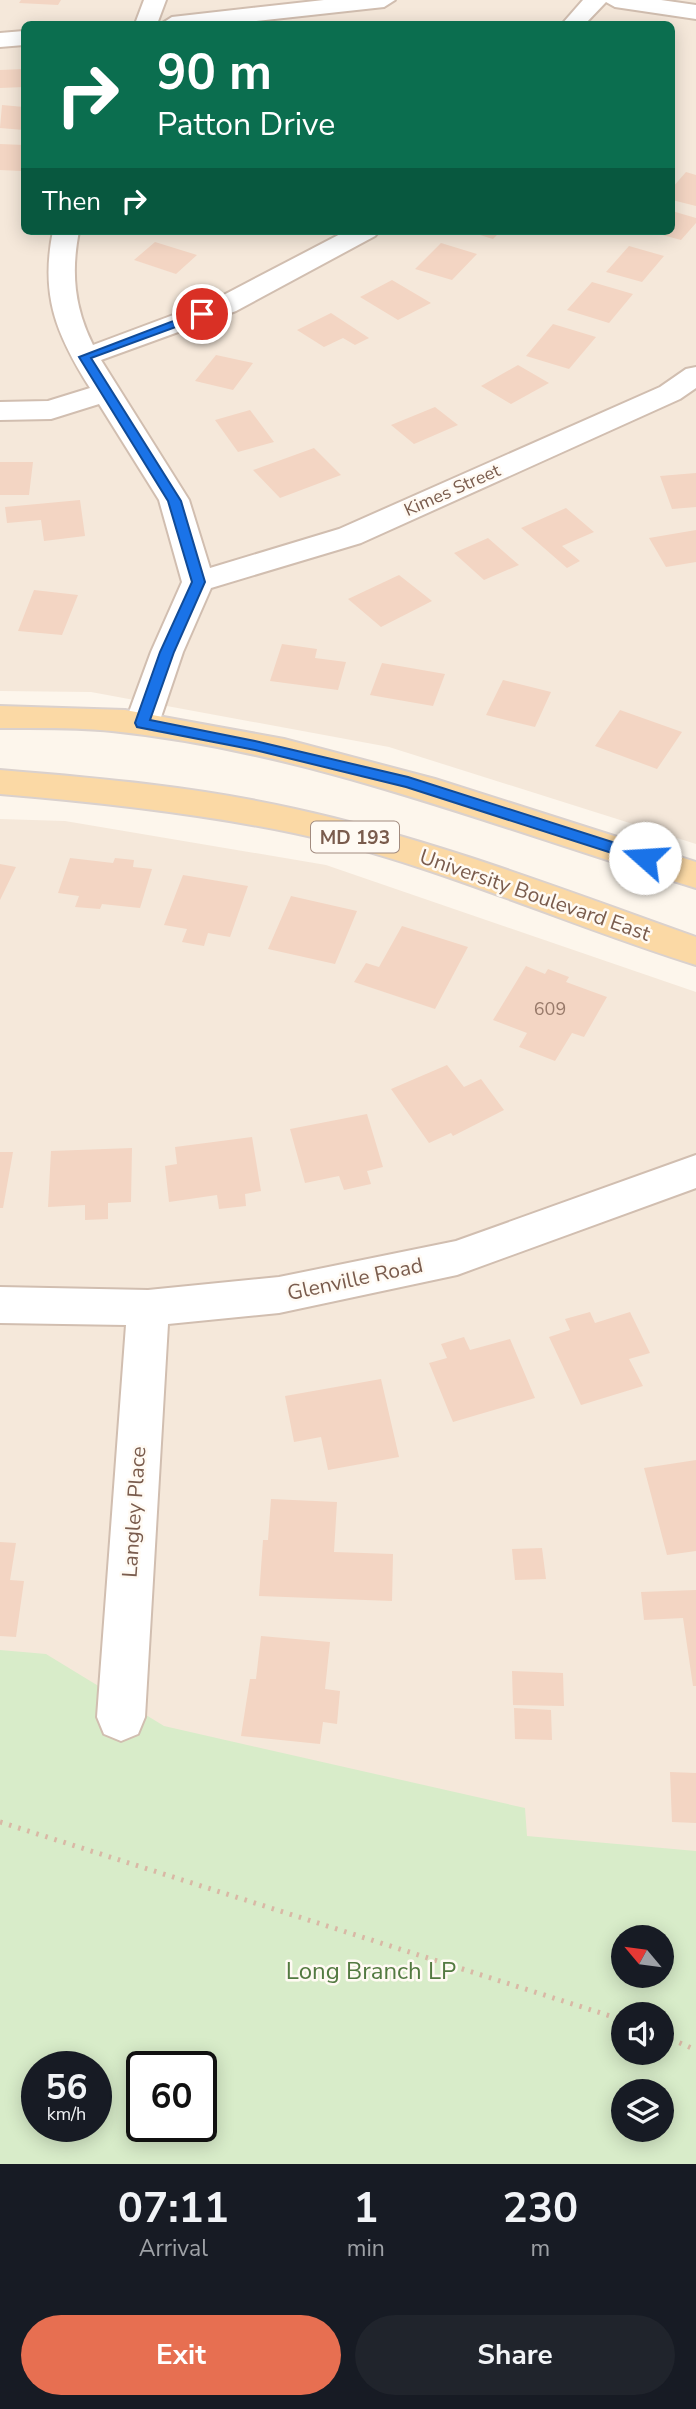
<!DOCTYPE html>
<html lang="en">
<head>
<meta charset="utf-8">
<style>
	:root { --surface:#171b24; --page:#20242c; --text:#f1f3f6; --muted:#9ea1a6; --accent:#e76f51 }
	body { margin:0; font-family:"Nunito Sans",sans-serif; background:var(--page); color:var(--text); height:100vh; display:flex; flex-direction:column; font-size:26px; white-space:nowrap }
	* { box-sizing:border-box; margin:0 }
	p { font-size:23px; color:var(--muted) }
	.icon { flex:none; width:38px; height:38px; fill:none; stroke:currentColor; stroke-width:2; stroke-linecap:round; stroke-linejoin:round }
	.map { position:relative; height:2164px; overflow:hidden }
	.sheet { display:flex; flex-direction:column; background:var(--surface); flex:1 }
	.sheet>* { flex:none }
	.banner { position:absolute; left:21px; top:21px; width:654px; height:214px; border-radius:10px; box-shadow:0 4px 18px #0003; background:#0b6e4f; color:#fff; overflow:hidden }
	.needle { width:46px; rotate:299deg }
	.tools { position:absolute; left:611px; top:1925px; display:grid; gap:14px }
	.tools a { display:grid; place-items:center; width:63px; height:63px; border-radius:50%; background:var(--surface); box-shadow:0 4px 18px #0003; font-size:35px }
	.speed { position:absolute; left:21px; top:2051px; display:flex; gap:14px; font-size:35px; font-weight:700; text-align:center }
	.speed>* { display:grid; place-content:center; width:91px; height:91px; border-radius:50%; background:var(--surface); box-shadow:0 4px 18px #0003; line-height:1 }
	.speed small { font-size:18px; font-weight:400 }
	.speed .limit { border:4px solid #111; border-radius:10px; background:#fff; color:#111 }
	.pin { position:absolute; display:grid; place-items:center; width:60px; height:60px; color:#fff; margin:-30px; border:4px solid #fff; border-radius:50%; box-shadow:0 2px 7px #0007 }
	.me { position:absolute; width:77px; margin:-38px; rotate:289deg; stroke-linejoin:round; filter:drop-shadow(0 0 5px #0008) }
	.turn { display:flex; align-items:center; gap:24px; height:147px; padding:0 21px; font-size:32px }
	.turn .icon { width:91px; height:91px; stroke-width:2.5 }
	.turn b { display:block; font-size:49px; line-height:60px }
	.then { display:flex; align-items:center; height:66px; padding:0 21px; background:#0003; gap:14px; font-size:26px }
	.eta { display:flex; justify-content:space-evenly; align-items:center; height:119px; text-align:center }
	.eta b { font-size:42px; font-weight:700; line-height:49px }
	.action { display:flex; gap:14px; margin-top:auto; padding:14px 21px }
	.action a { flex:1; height:80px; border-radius:42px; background:var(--accent); color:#fff; font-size:28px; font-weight:700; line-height:80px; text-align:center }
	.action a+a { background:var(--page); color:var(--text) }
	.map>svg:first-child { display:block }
	.residential { fill:#f5e8da; fill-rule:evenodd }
	.green { fill:#d8ecc9; fill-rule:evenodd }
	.building { fill:#f3d5c3 }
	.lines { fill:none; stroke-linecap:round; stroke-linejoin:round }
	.minor-casing { stroke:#d1beb0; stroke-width:4 }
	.primary-casing { stroke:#dad1cd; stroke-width:4 }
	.path { stroke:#d9b8a5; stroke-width:5; stroke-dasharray:2.5 7; stroke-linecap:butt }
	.minor { fill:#fff; fill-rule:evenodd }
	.primary { fill:#fbd9a5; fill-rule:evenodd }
	.route { fill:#1a73e8; stroke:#114b97; stroke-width:2 }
	.labels { text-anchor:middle; stroke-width:5; stroke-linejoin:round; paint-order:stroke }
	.far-street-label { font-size:18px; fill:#7a5c4d; stroke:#fffaf3 }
	.number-label { font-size:18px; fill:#987a6a }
	.shield { fill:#fffaf3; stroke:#a28b7f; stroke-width:2 }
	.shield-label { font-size:19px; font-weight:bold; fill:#7a5c4d }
	.street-label { font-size:21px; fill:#7a5c4d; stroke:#fffaf3 }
	.near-park-label { font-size:24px; fill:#537a41; stroke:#fffaf3 }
</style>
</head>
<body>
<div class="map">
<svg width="696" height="2164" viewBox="0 0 696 2164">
	<rect width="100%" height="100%" fill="#fdf6ec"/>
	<path class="residential" d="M0,0H696V844L389,747L91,692L0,691ZM24,24H672V231H24Z
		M0,819L65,821L326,865L696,992V1948L0,1749Z"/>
	<path class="green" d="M0,1650L46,1654L164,1726L525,1808L527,1836L696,1851V2164H0ZM623,1937H662V1976H623ZM623,2014H662V2053H623ZM37,2067H96V2126H37ZM142,2067H201V2126H142ZM623,2091H662V2130H623Z"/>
	<path class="building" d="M21,0H61L58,5L19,3Z
		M24,69V87L0,88V70Z
		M2,105L24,107V130L0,128Z
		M0,144L24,145L21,171L0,170Z
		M686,172L696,175V206L672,200V188Z
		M672,211L696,218V223L681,240L651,232L672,231Z
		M467,231H501L493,239Z
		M155,242L197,255L176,274L134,260Z
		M441,243L477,254L452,280L415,269Z
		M629,246L664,256L642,282L606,272Z
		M392,280L431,303L398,320L360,297Z
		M592,282L633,294L609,323L567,310Z
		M331,313L369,338L355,345L343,338L324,347L297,330Z
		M553,324L596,337L569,369L526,356Z
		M216,355L253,363L233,390L195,381Z
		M518,365L549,383L511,404L481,386Z
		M435,407L458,425L414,444L391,425Z
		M250,410L274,442L238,452L215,420Z
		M314,448L341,475L280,498L253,470Z
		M0,462H33L29,495H0Z
		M696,473V507L672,509L660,476Z
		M80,500L85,536L44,541L41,520L7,523L5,507Z
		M566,508L594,532L562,546L580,561L567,568L521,528Z
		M696,530V562L666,567L649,538Z
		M488,538L519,565L484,580L454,553Z
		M399,575L432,601L381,627L348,599Z
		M34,590L78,595L62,635L18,631Z
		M282,644L317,649L315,658L346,662L338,690L270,681Z
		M382,663L445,674L433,706L370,695Z
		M503,680L551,692L535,727L486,715Z
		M620,710L682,732L657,769L595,746Z
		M70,858L113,863L115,858L134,860L133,867L152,869L140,908L102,904L100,909L75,907L79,896L58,893Z
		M0,864L16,867L0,900Z
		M183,875L248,886L230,937L208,933L204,946L182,942L187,929L164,925Z
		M291,896L357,911L335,964L268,949Z
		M402,926L468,947L435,1009L354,982L366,963L379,967Z
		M526,966L545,974L548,969L569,977L566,982L607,997L584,1037L572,1033L555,1061L519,1047L527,1033L493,1020Z
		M447,1065L464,1087L481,1079L504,1110L453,1136L451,1133L429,1143L391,1089Z
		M367,1114L383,1167L367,1171L371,1184L344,1190L339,1176L305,1183L290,1129Z
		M252,1137L261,1191L245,1194L246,1206L219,1209L217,1195L169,1202L165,1166L177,1164L175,1147Z
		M132,1148L131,1202L108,1203V1219L85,1220V1205L48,1207L51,1151Z
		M0,1152H13L3,1208H0Z
		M590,1312L595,1323L630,1312L650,1353L629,1359L643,1386L581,1405L549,1337L570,1330L565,1319Z
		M464,1337L470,1350L510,1339L535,1398L453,1422L429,1363L447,1358L441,1344Z
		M381,1379L399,1457L328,1470L321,1437L294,1442L285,1396Z
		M696,1460V1551L667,1555L644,1468Z
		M271,1499L337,1502L334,1552L393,1554L392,1601L259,1596L263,1540H268Z
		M0,1542L16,1543L10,1580L24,1581L16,1637L0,1636Z
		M542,1548L546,1579L515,1580L512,1549Z
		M696,1590V1686H693L683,1618L644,1620L641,1592Z
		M261,1636L330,1642L325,1689L340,1691L337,1724L323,1722L320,1744L241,1736L250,1679H256Z
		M512,1671L563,1673L564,1706L513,1705Z
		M514,1708L551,1710L552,1740L515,1739Z
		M670,1772L696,1773V1823L672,1822Z"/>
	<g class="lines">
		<defs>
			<path id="minor" d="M144,0H166L157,24H135Z
				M324,0H395L384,7L228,24H161L172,17Z
				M583,0H661L696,5V19L615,7L606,2L585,24H562Z
				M24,31V45L0,47V33Z
				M53,231H79C71,272 74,307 93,345L216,299L346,231H379L375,236L236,311L101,360L189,500L210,568L339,529L660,387L686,369L696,367V388L680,399L361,543L211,588L183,652L159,723L154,731L142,734L130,731L125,723L151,652L182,582L159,500L99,404L51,419L0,420V402L48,401L90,388C56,334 40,295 53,231Z
				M696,1155V1188L457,1275L279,1313L168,1324L145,1717L138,1734L121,1741L104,1734L97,1717L126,1325L0,1323V1287L148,1290L279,1277L456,1241Z"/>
			<path id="primary" d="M0,706L125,710L284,739L435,779L696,862V888C503,830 314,752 112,731C75,727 37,728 0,728Z
				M0,770C98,778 199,787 295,809C432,839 564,890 696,937V965C561,923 432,862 294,833C197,813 98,802 0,794Z"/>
		</defs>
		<use href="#minor" class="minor-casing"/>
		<use href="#primary" class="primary-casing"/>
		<path class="path" d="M0,1822L623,2020
			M662,2035L696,2050"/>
		<use href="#minor" class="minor"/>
		<use href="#primary" class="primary"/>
	</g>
	<path class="route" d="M202,310L208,314L206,316L91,358L181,501L205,582L174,652L150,720L255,741L408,777L650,854V862H640L406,787L255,750L137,727L135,723L160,652L192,582L168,501L79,357Z"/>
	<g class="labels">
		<g class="far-street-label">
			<text transform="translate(452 490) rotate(-24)" y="6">Kimes Street</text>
		</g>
		<g class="number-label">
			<text x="550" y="1015">609</text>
		</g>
		<rect class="shield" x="311" y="821.5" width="88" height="31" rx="5"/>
		<g class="shield-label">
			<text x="355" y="844">MD 193</text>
		</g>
		<g class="street-label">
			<text transform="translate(535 895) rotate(19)" y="7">University Boulevard East</text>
			<text transform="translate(355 1279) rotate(-12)" y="7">Glenville Road</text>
			<text transform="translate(134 1512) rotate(-86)" y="7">Langley Place</text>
		</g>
		<g class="near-park-label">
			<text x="371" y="1979">Long Branch LP</text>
		</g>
	</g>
</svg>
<div class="tools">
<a><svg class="needle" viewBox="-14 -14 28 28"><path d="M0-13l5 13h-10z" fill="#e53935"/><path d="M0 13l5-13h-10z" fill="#9ea1a6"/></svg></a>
<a><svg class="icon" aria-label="sound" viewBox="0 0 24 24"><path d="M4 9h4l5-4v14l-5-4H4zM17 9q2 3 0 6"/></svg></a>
<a><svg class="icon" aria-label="layers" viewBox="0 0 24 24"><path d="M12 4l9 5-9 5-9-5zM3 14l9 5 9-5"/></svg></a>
</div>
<div class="speed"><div>56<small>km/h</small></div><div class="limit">60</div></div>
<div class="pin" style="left:202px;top:314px;background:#d93025"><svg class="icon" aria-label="arrive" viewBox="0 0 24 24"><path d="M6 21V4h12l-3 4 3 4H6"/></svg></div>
<svg class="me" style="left:645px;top:858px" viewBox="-20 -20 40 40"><circle r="19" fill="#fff"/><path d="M0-13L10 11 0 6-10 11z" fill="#1a73e8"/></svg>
<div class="banner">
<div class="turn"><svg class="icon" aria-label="right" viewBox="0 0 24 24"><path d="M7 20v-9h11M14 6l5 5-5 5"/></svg><div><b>90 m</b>Patton Drive</div></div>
<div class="then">Then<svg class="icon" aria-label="right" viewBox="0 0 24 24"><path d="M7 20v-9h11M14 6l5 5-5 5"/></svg></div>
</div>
</div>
<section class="sheet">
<div class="eta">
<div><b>07:11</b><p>Arrival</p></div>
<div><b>1</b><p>min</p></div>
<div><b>230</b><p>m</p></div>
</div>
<div class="action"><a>Exit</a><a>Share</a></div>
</section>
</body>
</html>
